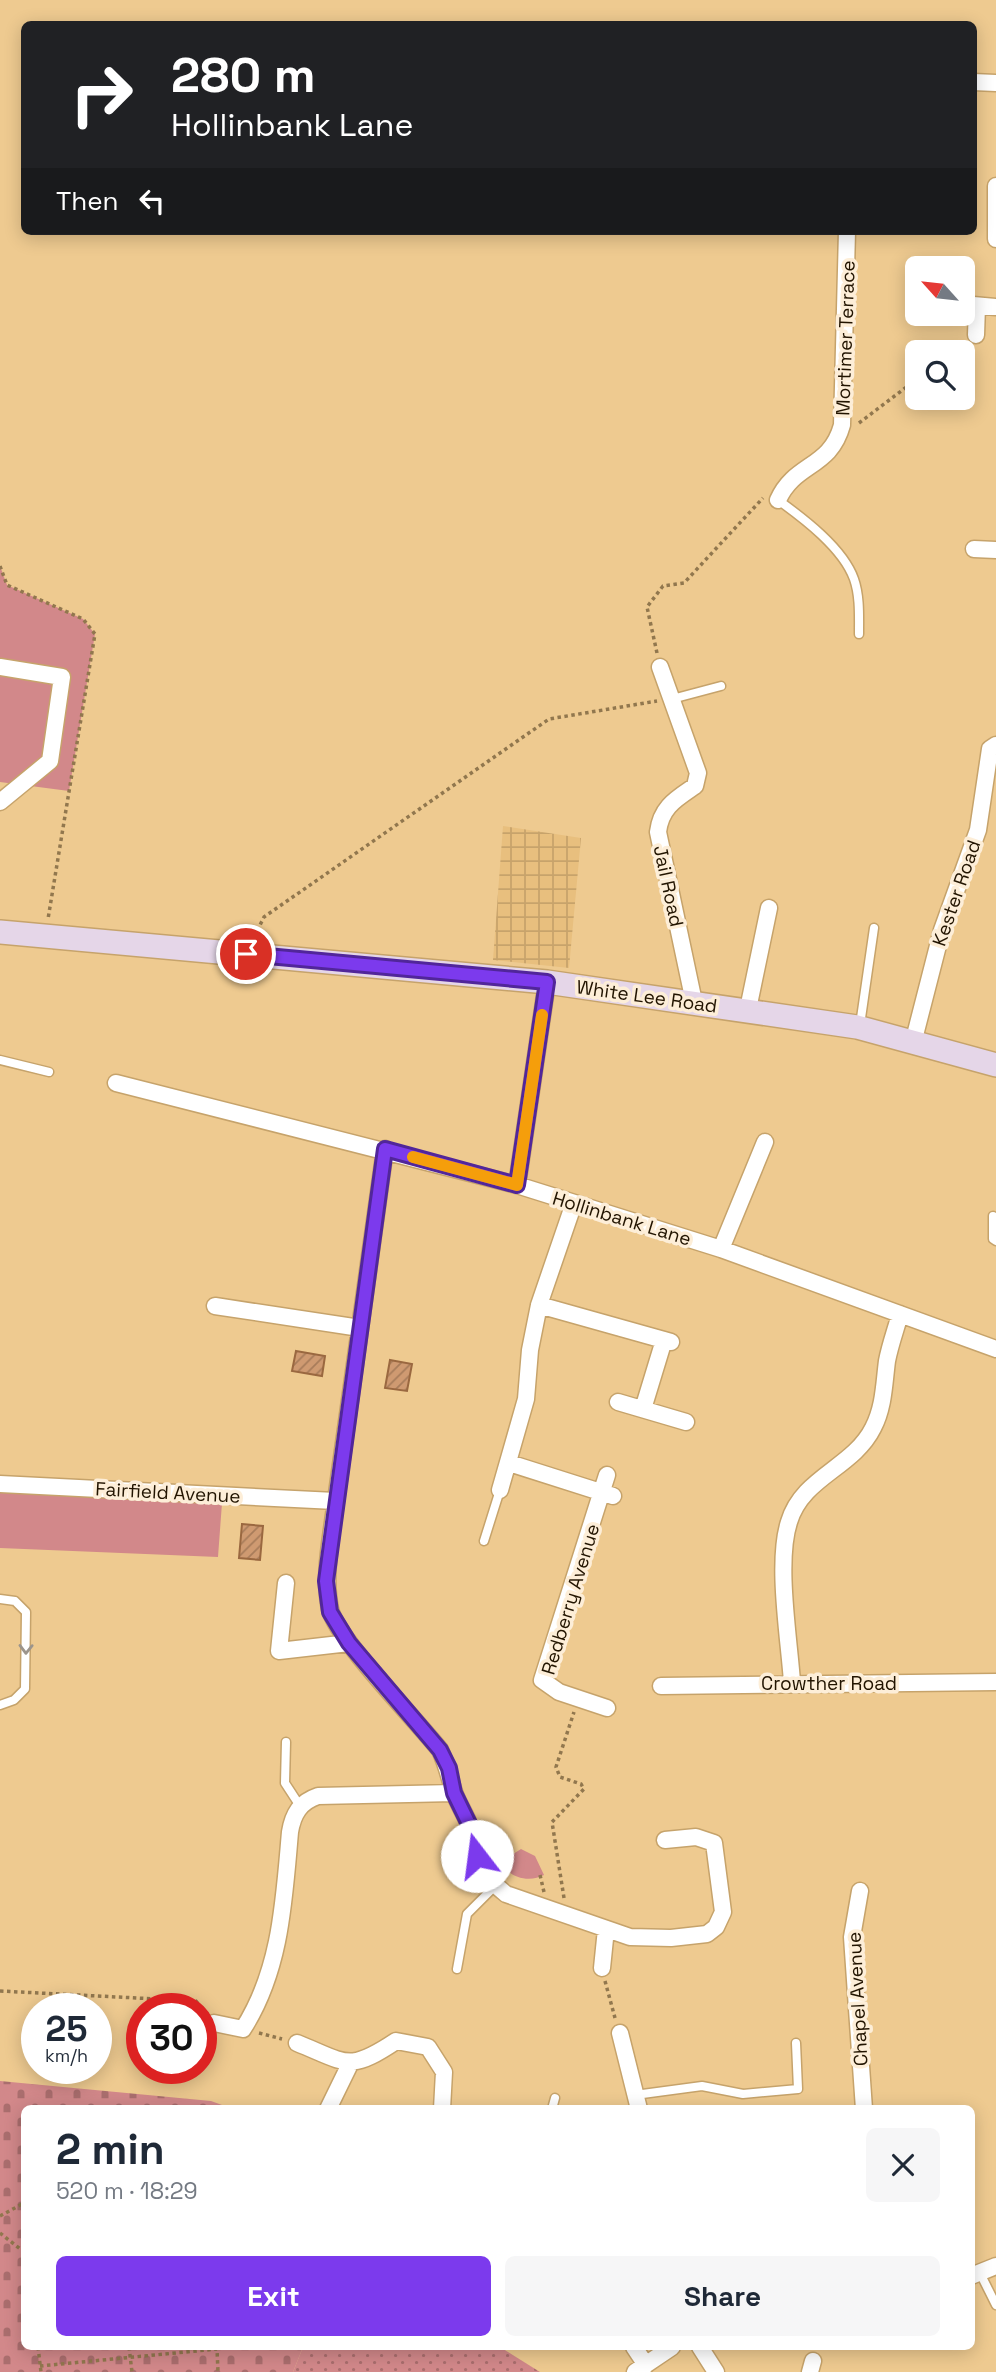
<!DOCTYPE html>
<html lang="en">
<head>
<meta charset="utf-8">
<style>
	:root { --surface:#fff; --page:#f6f6f7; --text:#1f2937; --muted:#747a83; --accent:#7c3aed }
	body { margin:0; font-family:"Space Grotesk",sans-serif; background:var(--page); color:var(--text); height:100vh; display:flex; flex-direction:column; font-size:26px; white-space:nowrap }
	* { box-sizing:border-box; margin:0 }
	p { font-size:23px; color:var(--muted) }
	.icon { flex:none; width:38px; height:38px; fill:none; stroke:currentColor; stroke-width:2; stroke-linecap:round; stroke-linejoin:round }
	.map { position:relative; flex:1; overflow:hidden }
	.details { position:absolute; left:21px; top:2105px; width:954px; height:245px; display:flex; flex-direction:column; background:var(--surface); border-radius:10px; box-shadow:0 4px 18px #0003 }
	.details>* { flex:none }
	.top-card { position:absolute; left:21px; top:21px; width:956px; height:214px; border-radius:10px; box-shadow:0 4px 18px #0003; background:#202124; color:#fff; overflow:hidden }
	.needle { width:46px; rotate:297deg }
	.tools { position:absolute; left:905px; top:256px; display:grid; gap:14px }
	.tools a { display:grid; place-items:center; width:70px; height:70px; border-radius:10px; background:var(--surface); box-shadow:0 4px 18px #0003; font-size:35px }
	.speed { position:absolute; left:21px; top:1993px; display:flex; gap:14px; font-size:35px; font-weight:700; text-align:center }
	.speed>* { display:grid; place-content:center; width:91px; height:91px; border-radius:50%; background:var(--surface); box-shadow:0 4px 18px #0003; line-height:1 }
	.speed small { font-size:18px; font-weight:400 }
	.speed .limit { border:10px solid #d22; background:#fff; color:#111 }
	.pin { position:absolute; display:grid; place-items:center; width:60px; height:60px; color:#fff; margin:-30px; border:4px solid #fff; border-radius:50%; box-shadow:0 2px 7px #0007 }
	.me { position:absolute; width:77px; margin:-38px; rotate:345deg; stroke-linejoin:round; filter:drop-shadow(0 0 5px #0008) }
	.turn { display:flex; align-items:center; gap:24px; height:147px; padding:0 35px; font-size:32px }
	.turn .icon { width:91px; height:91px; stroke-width:2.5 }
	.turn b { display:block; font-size:49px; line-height:60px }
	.then { display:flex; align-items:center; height:66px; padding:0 35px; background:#0003; gap:14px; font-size:26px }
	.round { display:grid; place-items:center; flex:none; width:74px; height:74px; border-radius:10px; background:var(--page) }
	.head { display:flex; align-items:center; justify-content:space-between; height:119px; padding:0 35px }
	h1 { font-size:42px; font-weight:600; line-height:52px }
	.cta { display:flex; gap:14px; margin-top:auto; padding:14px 35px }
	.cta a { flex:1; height:80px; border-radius:10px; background:var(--accent); color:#fff; font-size:28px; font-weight:600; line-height:80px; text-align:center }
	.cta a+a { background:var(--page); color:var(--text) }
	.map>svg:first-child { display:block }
	.industrial { fill:url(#industrial-grid) }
	.green { fill:#d2888a }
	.cemetery { fill:url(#cemetery-stones) }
	.garden { fill:url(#garden-dots) }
	.building { fill:url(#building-hatch); stroke:#9a6840; stroke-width:2 }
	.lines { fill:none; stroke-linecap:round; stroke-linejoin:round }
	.lane-casing { stroke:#c6a36b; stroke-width:11 }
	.street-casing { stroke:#c6a36b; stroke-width:19 }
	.secondary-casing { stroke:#c6a36b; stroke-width:26 }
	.path { stroke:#91774e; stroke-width:3.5; stroke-dasharray:3.5 3.5; stroke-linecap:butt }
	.lane { stroke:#fff; stroke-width:8 }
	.street { stroke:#fff; stroke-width:16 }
	.secondary { stroke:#e5d6e8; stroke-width:23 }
	.oneway { stroke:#9c958c }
	.route-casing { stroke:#51269a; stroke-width:18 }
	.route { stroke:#7c3aed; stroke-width:12 }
	.slow { stroke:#f59e0b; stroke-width:12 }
	.labels { text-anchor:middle; stroke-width:7; stroke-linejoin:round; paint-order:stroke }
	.street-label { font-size:19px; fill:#221400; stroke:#fdeed8 }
</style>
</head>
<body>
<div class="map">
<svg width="996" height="2372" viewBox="0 0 996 2372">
	<defs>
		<pattern id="industrial-grid" width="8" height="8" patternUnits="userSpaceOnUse" patternTransform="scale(1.75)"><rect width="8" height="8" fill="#e8bf7e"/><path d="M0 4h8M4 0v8" fill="none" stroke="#c7a36b"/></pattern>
		<pattern id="cemetery-stones" width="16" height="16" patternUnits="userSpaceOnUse" patternTransform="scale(1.75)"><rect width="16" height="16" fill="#d2888a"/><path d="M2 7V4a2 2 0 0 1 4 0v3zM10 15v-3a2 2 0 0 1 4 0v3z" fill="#aa6e6e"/></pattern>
		<pattern id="garden-dots" width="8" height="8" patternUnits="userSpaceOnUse" patternTransform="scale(1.75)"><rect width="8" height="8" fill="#d2888a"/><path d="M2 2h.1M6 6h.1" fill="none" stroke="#aa6e6e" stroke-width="1.8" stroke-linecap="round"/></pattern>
		<pattern id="building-hatch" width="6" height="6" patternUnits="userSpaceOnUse" patternTransform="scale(1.75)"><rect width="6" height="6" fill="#cf9a71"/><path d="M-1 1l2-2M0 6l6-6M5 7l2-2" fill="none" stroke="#a87c5a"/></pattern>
	</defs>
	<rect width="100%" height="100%" fill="#eeca90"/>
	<path class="industrial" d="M503,826L581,838L569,968L493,960Z"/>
	<path class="green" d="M0,566L7,585L83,619L95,634L69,791L0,782Z
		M0,1489L222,1503L218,1557L0,1548Z
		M521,1849L535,1856L544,1875C531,1882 512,1879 504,1866L505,1859Z"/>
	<path class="cemetery" d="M0,2081L211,2101L233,2109H24V2347H303L293,2372H0Z"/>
	<path class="garden" d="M303,2347H500L540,2372H293Z"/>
	<path class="building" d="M296,1351L325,1356L322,1376L292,1371Z
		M390,1360L412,1364L407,1391L385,1388Z
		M242,1524L263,1526L260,1560L239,1558Z"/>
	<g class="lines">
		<defs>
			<path id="lane" d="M778,500C803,518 843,548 854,579C860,596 859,616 859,634
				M672,699L721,686
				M860,1025L874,928
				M0,1060L49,1072
				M993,1216V1239L996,1241
				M484,1541L500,1490
				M0,1599L15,1601L26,1612L25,1689L14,1700L0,1705
				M286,1742L285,1783L300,1806
				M457,1969L467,1914L495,1886
				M635,2095L702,2086L743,2094L798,2089L796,2043
				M552,2109L555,2098
				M980,2273L996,2305"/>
			<path id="street" d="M973,82L996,83
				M996,186V239
				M962,304L996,307
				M976,335L977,306
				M778,500C795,462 830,469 842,425L847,231
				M974,549L996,550
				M0,667L62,677L50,761L0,802
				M660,667L698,773L695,786C676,799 661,807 658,832L694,1002
				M748,1009L769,908
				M913,1043L942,930L978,830L990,749L996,745
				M116,1083L517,1185L721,1249L996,1349
				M385,1149L333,1522C329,1551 324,1580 330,1609C336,1638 417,1721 440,1750C447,1765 449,1777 454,1792C458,1804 466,1815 470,1827C479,1854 482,1876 506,1894L630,1937L671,1938L707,1934L716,1927L723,1912L714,1843L696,1837L665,1840
				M517,1185L547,982
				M721,1249L765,1142
				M539,1305L671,1342
				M215,1306L360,1328
				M618,1402L686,1422
				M643,1409L664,1340
				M509,1463L613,1496
				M0,1484L335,1501
				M500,1490L526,1399L530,1350L539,1305L574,1203
				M286,1583L279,1651L349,1643
				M792,1682C789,1638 776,1562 789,1522C802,1477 853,1468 873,1428C884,1407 884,1384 887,1361C890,1345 896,1329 900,1314
				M661,1686L996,1682
				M607,1708L559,1692L542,1680L607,1475
				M860,1891L852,1937L864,2109
				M602,1968L606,1929
				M214,2023L243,2029C281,1970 284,1900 290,1832C293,1814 300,1802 318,1796L454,1793
				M620,2033L639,2109
				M297,2043C347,2063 348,2073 396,2041L428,2047L444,2072L442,2109
				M328,2109L350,2064
				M971,2276L996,2266
				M634,2347L646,2365
				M700,2347L716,2372
				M635,2372L672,2347
				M810,2372L813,2361"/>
			<path id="secondary" d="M0,932L547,982L857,1027L996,1065"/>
		</defs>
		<use href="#lane" class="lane-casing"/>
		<use href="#street" class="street-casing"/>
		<use href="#secondary" class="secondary-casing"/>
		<path class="path" d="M953,352L963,345
			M859,423L917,379
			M0,566L7,585L83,619L95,634L48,919
			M657,653L647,607L663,586L684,583L763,498
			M254,937L264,917L549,719L657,701
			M540,1875L544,1892
			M564,1898L552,1822L584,1789L581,1784L560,1777L556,1767L574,1712
			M605,1981L615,2018
			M0,1991L196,2001L203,2010
			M259,2033L282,2039
			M0,2216L24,2203
			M0,2233L24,2252
			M38,2347L41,2372
			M129,2347L132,2372
			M40,2366L217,2349L218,2372"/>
		<use href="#lane" class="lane"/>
		<use href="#street" class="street"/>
		<use href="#secondary" class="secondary"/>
	</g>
	<defs><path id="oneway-chevron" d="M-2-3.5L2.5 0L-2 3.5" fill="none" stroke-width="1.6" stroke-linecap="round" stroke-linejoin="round" transform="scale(1.75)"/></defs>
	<use class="oneway" href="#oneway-chevron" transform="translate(26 1649) rotate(91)"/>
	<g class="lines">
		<defs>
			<path id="route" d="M246,954L547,982L517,1185L385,1149L326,1581L330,1612L349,1643L440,1750L449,1768L454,1793L470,1826L477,1856"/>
		</defs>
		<use href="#route" class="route-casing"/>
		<use href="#route" class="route"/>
		<path class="slow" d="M413,1157L517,1185L542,1015"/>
	</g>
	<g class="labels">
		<g class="street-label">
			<text transform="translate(845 338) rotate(-88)" y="7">Mortimer Terrace</text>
			<text transform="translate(669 886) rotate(78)" y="7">Jail Road</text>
			<text transform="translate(956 893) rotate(-71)" y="7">Kester Road</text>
			<text transform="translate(647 996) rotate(8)" y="7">White Lee Road</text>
			<text transform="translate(622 1218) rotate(17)" y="7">Hollinbank Lane</text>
			<text transform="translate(168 1492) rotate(3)" y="7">Fairfield Avenue</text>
			<text transform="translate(570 1599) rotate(-73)" y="7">Redberry Avenue</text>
			<text x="829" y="1690">Crowther Road</text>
			<text transform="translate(857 1999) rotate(-93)" y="7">Chapel Avenue</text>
		</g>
	</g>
</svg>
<div class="tools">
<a><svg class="needle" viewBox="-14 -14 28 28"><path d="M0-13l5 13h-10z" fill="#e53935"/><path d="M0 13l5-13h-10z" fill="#747a83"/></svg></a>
<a><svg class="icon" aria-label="search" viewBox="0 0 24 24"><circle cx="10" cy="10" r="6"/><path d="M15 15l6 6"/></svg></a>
</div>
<div class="speed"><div>25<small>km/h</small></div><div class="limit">30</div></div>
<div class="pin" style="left:246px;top:954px;background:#d93025"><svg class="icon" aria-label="arrive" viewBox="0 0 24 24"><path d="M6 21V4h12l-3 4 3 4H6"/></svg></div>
<svg class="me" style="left:477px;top:1856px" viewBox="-20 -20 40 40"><circle r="19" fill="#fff"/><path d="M0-13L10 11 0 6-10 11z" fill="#7c3aed"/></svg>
<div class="top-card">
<div class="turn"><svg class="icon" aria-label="right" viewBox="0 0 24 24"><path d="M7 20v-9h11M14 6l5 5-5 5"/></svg><div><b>280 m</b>Hollinbank Lane</div></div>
<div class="then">Then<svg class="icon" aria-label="left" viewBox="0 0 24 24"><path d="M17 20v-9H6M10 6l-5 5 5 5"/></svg></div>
</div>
<section class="details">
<div class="head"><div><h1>2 min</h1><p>520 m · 18:29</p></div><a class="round"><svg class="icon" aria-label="close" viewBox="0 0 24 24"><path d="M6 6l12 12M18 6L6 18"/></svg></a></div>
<div class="cta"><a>Exit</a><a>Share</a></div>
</section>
</div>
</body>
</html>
